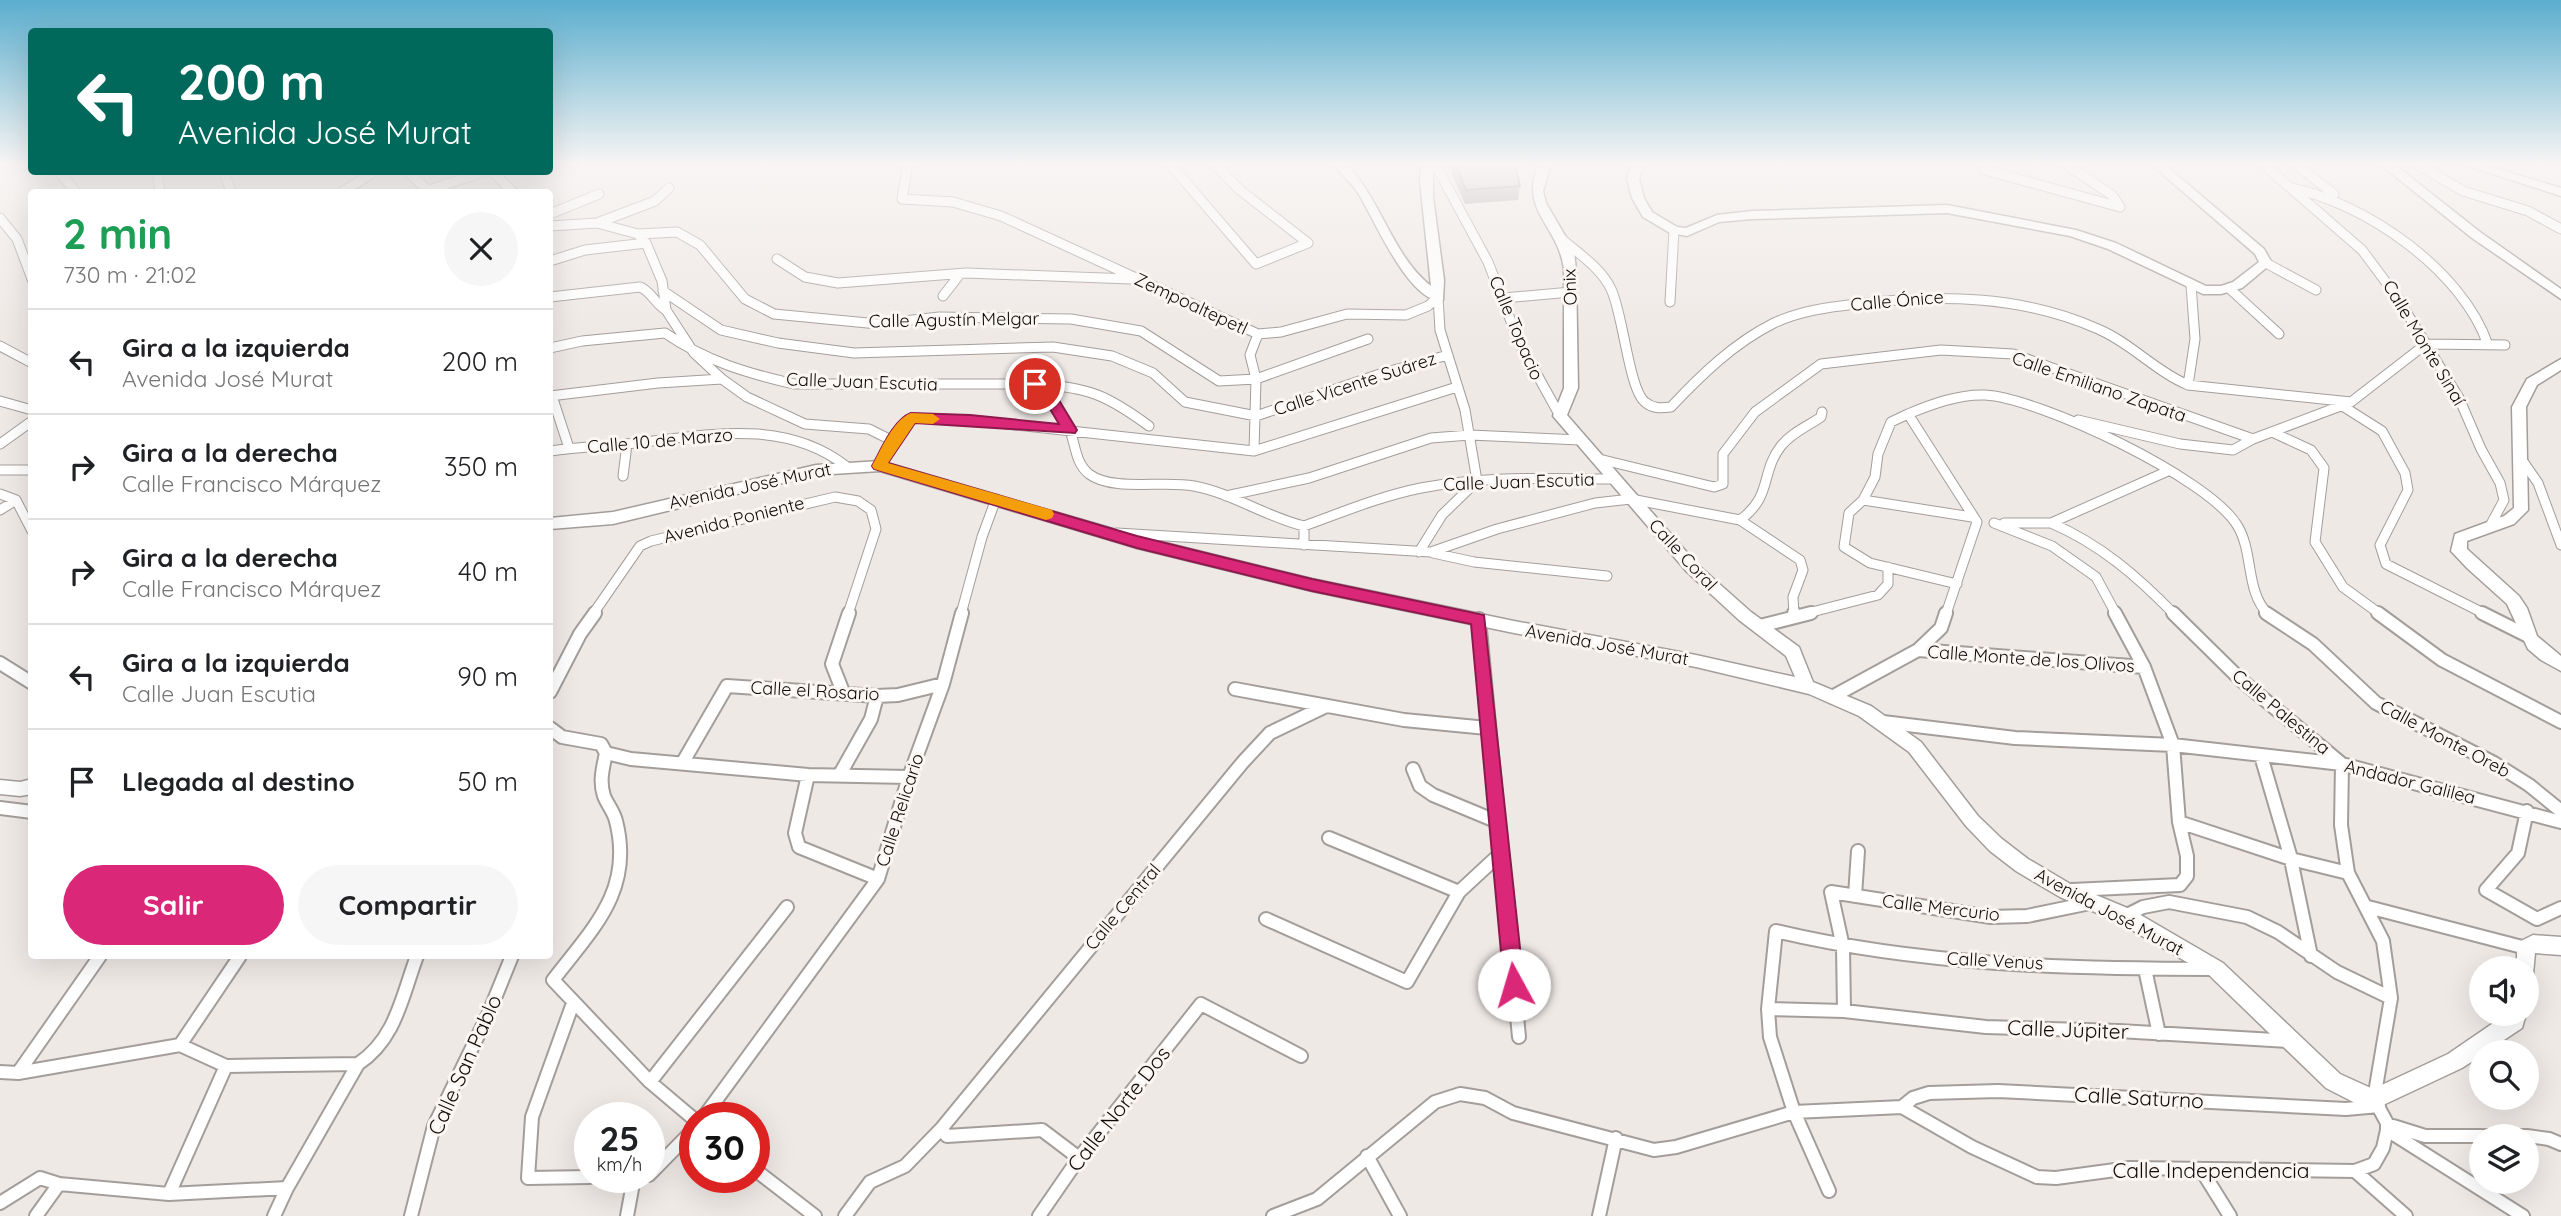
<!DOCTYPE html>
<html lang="es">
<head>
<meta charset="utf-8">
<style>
	:root { --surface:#fff; --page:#f6f6f6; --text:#202124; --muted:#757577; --line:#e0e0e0; --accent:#db2777 }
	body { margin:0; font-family:Quicksand,sans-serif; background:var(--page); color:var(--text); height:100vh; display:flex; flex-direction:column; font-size:26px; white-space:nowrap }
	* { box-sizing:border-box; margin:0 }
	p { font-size:23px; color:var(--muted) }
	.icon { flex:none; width:38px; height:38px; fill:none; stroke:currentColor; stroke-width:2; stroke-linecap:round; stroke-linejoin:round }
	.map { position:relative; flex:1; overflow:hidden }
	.details { position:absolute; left:28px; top:189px; width:525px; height:770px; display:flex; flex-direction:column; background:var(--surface); border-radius:7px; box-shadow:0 7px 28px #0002 }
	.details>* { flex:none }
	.banner { position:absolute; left:28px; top:28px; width:525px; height:147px; border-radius:7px; box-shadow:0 7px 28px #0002; background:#00695c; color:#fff; overflow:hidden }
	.fabs { position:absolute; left:2469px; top:956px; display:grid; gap:14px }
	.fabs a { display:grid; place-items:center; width:70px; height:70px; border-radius:50%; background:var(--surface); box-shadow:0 7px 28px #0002; font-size:35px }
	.speed { position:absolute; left:574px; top:1102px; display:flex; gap:14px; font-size:35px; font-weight:700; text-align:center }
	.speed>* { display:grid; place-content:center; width:91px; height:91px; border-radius:50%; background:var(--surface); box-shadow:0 7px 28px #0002; line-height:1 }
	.speed small { font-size:18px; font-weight:400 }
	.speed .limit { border:10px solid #d22; background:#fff; color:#111 }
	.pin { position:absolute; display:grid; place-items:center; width:60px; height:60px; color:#fff; margin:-30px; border:4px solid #fff; border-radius:50%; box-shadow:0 2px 7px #0007 }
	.me { position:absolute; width:77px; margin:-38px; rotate:354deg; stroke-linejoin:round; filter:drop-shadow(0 0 5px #0008) }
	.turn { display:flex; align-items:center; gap:24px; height:147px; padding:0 35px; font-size:32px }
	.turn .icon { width:91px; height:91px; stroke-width:2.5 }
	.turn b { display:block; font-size:49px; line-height:60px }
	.round { display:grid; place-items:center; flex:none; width:74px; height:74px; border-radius:37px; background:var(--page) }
	.overview { display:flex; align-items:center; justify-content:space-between; height:119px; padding:0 35px }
	h1 { font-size:42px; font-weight:800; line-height:52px; color:#1e9e55 }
	.cta { display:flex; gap:14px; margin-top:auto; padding:14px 35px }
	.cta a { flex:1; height:80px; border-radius:42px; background:var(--accent); color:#fff; font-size:28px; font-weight:800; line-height:80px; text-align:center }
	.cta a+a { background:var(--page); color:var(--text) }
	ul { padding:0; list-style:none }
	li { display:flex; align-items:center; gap:21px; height:105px; padding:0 35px; border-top:2px solid var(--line) }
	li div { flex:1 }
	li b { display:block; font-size:26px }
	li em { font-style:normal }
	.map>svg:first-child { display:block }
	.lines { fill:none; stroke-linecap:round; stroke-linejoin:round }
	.street-far1-casing { stroke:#a49e9b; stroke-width:11 }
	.street-casing { stroke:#a49e9b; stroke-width:16 }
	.secondary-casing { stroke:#a49e9b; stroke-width:3 }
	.street-far1 { stroke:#fff; stroke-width:9 }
	.street { stroke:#fff; stroke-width:12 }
	.secondary { fill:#fff; fill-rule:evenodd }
	.wall { fill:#aaa5a8 }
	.building { fill:#c6c0c3; stroke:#8b8688; stroke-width:2 }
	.route { fill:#db2777; stroke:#8e194d; stroke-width:2 }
	.slow { fill:#f59e0b }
	.labels { text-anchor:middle; stroke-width:6; stroke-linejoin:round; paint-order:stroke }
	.street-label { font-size:18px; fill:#0d0b0a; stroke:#fcf6f3 }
	.near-street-label { font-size:21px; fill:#0d0b0a; stroke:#fcf6f3 }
</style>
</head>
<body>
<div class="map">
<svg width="2561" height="1216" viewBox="0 0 2561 1216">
	<rect width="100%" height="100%" fill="#efe9e6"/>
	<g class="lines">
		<defs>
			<path id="street-far1" d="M908,164L902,199L953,202L1001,216L1258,334L1281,332L1347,314L1406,315L1428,306L1438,297
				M1170,164L1256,264L1308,243L1240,190L1214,164
				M1435,164L1488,262L1519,342L1560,416
				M1986,164L1985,170L2120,207
				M2065,164L2112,195L2120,207
				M2263,164L2362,250L2397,297L2459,398L2481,449L2500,483L2504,500L2490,526
				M2295,164L2334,194
				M2417,164L2463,191L2528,211L2561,229
				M59,172L76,192
				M157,172L160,192
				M224,172L231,192
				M409,172L428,191
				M493,172L513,192
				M2291,188C2366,203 2463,271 2488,345
				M342,192L374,172
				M423,192L483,172
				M550,214L599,194
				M0,218L17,239L32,279
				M597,223L655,201L669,188
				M550,226L597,223L638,234L646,243L662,281L666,310L694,353L722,379L747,397L805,424L869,429L893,441
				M638,234L677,232L700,245L745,299L774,314L878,324L939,317L1071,319L1141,331L1219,381L1256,379L1368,339
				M1562,239C1579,254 1601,268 1611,289C1623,313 1629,390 1645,402C1653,409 1661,408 1671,407C1701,375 1734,343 1774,323C1800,311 1828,307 1857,304C1938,294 2022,295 2098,329C2131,343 2155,371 2188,385L2351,402
				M777,259L805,277L838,283L966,273L1131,279
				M550,261L585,250L646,243
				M2266,263L2316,290
				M2230,289L2279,334
				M663,291L721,330L778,343L854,353L1053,347L1112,356L1153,373L1185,402L1256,416L1383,373L1448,355
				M943,296L960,274
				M550,297L640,287C651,291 655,304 666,310
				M1503,298L1571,292
				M1670,302L1674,230
				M0,346L32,363
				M550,348L582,341L665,333C706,361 746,373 794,384H1035C1047,396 1061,409 1068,426C1076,442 1074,462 1089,474C1113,492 1164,480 1194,486C1232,493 1266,517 1304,526V545
				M1035,384C1088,387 1107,395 1149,426
				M2188,385L2195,339L2191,285
				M550,396L658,383L722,379
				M552,396L569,448
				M0,401L32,410
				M2341,405L2382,431L2405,473L2408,490L2380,545L2386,564L2485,614
				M1908,414L1891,422L1878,454L1875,477L1863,500L1849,513L1844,547L1870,563L1957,584
				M2078,420L2180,444L2233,450L2253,439L2351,402L2426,344L2505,345
				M2272,432L2311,450L2324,468L2315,542L2343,587L2380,614
				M0,444L32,421
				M550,451C578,447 607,446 635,443C708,435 784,418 846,466
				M1254,451L1256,379L1250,355L1258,334
				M2520,457L2538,483L2561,545
				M1595,458L1714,487L1723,484V454L1755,412L1821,364L1941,350L2013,354L2253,439
				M880,466L893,441L911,418L970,420L1254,451L1457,387
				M0,470H32
				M623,476L627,444
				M0,494L16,500L32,531
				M1226,496L1309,478L1431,438L1470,435L1580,440
				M1863,500L1972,517
				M0,510L16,500
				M1740,520C1773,496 1760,473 1781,446C1791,433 1808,426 1821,417L1822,412
				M1994,523L2052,546L2096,577L2116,614
				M2004,523H2051L2168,471
				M2051,523C2100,544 2137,576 2174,614
				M1304,526C1343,512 1381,496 1421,488C1485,475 1550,479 1614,479
				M1117,533L1431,552L1497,529L1595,503L1631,499L1740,520L1800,560L1803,570L1793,597L1794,614
				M1419,552L1442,515L1477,481L1465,410L1440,330L1438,297
				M1433,553L1474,562L1607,576
				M593,614L640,546L651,541L835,497L858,501L871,510L876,529L848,614
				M961,614L982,537L996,499
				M1804,614L1878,595L1888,584V567
				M1946,614L1977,522L1908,414C1932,404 1959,394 1985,395C2040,398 2208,478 2237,525C2254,552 2245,591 2268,614"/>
			<path id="street" d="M1794,613V616
				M2266,613L2313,644L2376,703L2494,763L2529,785L2561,811
				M2378,613L2442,660L2561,722
				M2482,613L2528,636
				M1479,619L1519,1037
				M1760,626L1811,613
				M1918,650L2144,667
				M0,663L32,683
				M1235,689L1404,720L1487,728
				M550,692L580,634L595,613
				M843,692L832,664L849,613
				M1832,697L1918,650L1941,628L1946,613
				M1883,722L2015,738L2173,745L2342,764L2561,822
				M550,728L562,737L601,744L606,753C603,768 599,781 604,796C607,804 614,812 616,821C634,891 592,929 553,980L650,1082L695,1120
				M606,753L631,759L808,775L909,777
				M2261,756L2290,855L2311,956
				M683,762L727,686L877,696L898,695L943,684
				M1413,769L1420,786L1433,795L1498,822
				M840,774L871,719L877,696
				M808,775L795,833L799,847L878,879
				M0,808L32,812
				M2527,811L2518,853L2486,890L2537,919
				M2179,822L2291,859L2348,873
				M1329,838L1459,892
				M2072,890L2180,885L2187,876V856L2179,822L2173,745L2144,667L2115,613
				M1855,896L1858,851
				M2368,907L2526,948
				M2125,916L2143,907L2169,902L2247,917L2278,932L2337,972L2391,998
				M1266,919L1407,982L1459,892L1501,853
				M2537,919L2561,908
				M2145,969L2159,1034
				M573,1003L532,1117L528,1178L590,1177
				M1768,1009L1844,1011L1986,1027L2119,1031L2290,1041
				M1844,1011L1843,947L1831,892L1991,917L2027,916L2090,903
				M180,1045L240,956
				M0,1072L18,1073L180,1045L226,1066L358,1064C396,1039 402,996 417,956
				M18,1073L100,956
				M650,1082L787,907
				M1902,1107L1913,1098L1929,1093L1998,1091L2346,1109L2379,1106
				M703,1118L878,879L909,777L943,684L962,613
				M2393,1126L2425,1136H2482
				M941,1129L1243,762L1270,733L1324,707
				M2387,1130L2523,1216
				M2484,1136H2525
				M2527,1136L2549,1139L2561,1144
				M1367,1156L1400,1216
				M754,1169L815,1216
				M2202,1171L2230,1216
				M2355,1171L2406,1216
				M649,1175L695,1128
				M1829,1191L1794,1112L1770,1037L1768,1009L1776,931C1919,965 2067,969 2213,969
				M169,1194L226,1066
				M0,1203L40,1178L59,1184L169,1194L287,1188
				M36,1216L59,1184
				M274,1216L287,1188L358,1064
				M411,1216L434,1126L488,1015L512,956
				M627,1216L634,1178
				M845,1216L870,1182L905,1166L941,1129L947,1136L1042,1130L1079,1158
				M1039,1216L1079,1158L1201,1004L1301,1056
				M1273,1216L1317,1199L1435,1102L1460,1094L1485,1098L1513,1113L1654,1150L1676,1147L1794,1112L1902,1107L1972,1147L2037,1177L2056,1178L2130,1168L2355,1171L2374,1164L2383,1148L2387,1130V1123L2374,1099L2391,998L2383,941L2348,873L2341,825L2342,764L2241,680L2173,613
				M1599,1216L1616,1138"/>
			<path id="secondary" d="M1333,164H1346C1381,199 1393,257 1431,286L1420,181L1421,164H1433V197L1444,280L1443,300C1410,306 1373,216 1358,193C1351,182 1341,174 1333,164Z
				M1539,164H1551L1543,191L1546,203L1574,251L1576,270L1578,388L1567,415L1697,564L1751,612L1799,647L1813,682L1871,706L1921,742L1978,816L2002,839L2028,859L2072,885L2132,910L2223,963L2340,1074L2373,1089L2448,1054L2508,1013L2527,1011L2522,1028L2486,1052H2482V1055L2462,1068L2381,1106L2374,1109L2361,1106L2326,1088L2209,975L2118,922L2060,897L2016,871L1990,851L1966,826L1909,752L1859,716L1809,694L1696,667L1514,633L1312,591L1137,548L880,471L816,475L613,524L550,529V518L613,512L816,465L880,461L1137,536L1312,579L1514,621L1696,655L1795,677L1786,656L1739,620L1687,572L1553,416L1564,388V270C1559,225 1518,211 1539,164Z
				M1631,164H1643L1639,179L1644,198L1652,212L1677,227L1686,228L1717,215L1752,211L1947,205L2076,230L2116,243L2206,286H2221L2233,282L2259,262L2255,254L2151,164H2164L2264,249L2272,263L2242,288L2221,294H2203L2108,249L2070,236L1947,213L1752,219L1719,222L1687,236L1670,233L1643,217L1632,198L1627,179Z
				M2380,164H2394L2480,232L2561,289V299L2472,238Z
				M2462,164H2481L2561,188V196Z
				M2561,359V370L2537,385L2526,407L2528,510L2514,524L2467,541V549L2519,596L2527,608L2537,636L2561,656V671L2541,660L2528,649L2507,604L2467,568L2451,551L2455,534L2504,516L2514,508L2512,407L2527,379Z
				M32,779V794L20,796L0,794V780L20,782Z
				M2533,935L2561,937V955L2535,953L2533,974L2527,976V968H2517V948L2519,942Z"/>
		</defs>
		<use href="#street-far1" class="street-far1-casing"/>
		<use href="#street" class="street-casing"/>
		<use href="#secondary" class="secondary-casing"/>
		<use href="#street-far1" class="street-far1"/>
		<use href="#street" class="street"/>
		<use href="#secondary" class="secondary"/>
	</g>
	<path class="wall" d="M1452,164H1515L1520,186L1518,200L1465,204L1451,172Z"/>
	<path class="building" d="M1455,164H1515L1520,186L1466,190Z"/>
	<linearGradient id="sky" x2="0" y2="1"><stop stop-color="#5baece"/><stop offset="0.49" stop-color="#f8f5f4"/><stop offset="1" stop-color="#f8f5f4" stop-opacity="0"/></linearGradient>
	<rect width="2561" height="334" fill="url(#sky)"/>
	<path class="route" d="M1035,379L1057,397L1077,430L1075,433L915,423L888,463L1137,536L1312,579L1484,615L1524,985L1521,991L1514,994L1507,991L1504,985L1471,624L1312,591L1137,548L874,469L872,466C881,450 893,420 911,413L970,415L1059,424L1047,404L1028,384Z"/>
	<path class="slow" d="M911,413L933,414L940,419L933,424L915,423L888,463L1052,510L1054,514L1052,518L1046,520L874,469L872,466C881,450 893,420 911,413Z"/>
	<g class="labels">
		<g class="street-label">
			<text transform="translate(1570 287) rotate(-92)" y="6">Onix</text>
			<text transform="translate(1897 301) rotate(-5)" y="6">Calle Ónice</text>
			<text transform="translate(1191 304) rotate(25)" y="6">Zempoaltepetl</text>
			<text transform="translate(954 320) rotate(-1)" y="6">Calle Agustín Melgar</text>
			<text transform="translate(1516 328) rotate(67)" y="6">Calle Topacio</text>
			<text transform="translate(2424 343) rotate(59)" y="6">Calle Monte Sinaí</text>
			<text transform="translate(862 382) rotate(2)" y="6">Calle Juan Escutia</text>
			<text transform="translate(1355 384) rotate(-18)" y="6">Calle Vicente Suárez</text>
			<text transform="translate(2099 387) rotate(19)" y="6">Calle Emiliano Zapata</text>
			<text transform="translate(660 441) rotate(-5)" y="6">Calle 10 de Marzo</text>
			<text transform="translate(1519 482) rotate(-2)" y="6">Calle Juan Escutia</text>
			<text transform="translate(750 486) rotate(-12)" y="6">Avenida José Murat</text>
			<text transform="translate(734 520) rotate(-14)" y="6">Avenida Poniente</text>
			<text transform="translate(1683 555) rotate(47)" y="6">Calle Coral</text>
			<text transform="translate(1607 645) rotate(10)" y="6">Avenida José Murat</text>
			<text transform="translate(2031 659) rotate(4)" y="6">Calle Monte de los Olivos</text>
			<text transform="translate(815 691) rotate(3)" y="6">Calle el Rosario</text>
			<text transform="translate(2281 712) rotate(40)" y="6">Calle Palestina</text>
			<text transform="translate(2445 739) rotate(28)" y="6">Calle Monte Oreb</text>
			<text transform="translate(2410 782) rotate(14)" y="6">Andador Galilea</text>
			<text transform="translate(900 810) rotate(-72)" y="6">Calle Relicario</text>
			<text transform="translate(1123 907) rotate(-50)" y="6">Calle Central</text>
			<text transform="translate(1941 908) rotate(7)" y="6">Calle Mercurio</text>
			<text transform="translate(2109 912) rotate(28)" y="6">Avenida José Murat</text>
			<text transform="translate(1995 961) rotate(3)" y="6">Calle Venus</text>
		</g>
		<g class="near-street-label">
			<text transform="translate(2068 1030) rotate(2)" y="7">Calle Júpiter</text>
			<text transform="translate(465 1065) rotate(-66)" y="7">Calle San Pablo</text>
			<text transform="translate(2139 1098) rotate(3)" y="7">Calle Saturno</text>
			<text transform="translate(1119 1109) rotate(-52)" y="7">Calle Norte Dos</text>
			<text x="2211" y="1178">Calle Independencia</text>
		</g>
	</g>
</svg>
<div class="fabs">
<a><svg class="icon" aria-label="sound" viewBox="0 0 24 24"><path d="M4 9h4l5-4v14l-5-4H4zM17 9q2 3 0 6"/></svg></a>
<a><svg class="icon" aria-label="search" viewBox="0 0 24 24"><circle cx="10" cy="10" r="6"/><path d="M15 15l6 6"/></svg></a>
<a><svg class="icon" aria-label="layers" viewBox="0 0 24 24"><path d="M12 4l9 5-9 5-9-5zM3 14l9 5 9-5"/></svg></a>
</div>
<div class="speed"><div>25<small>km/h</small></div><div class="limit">30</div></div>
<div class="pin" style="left:1035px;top:384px;background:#d93025"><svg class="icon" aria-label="arrive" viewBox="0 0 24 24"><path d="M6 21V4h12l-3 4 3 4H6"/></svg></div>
<svg class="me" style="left:1514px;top:985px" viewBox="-20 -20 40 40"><circle r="19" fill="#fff"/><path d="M0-13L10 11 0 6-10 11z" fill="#db2777"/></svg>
<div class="banner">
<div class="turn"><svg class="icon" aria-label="left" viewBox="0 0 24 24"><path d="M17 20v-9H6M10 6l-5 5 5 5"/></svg><div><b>200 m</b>Avenida José Murat</div></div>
</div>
<section class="details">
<div class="overview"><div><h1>2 min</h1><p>730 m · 21:02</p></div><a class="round"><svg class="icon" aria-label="close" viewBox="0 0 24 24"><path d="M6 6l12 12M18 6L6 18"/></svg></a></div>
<ul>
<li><svg class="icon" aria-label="left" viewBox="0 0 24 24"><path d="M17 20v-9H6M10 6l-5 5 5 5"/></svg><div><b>Gira a la izquierda</b><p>Avenida José Murat</p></div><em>200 m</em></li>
<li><svg class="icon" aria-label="right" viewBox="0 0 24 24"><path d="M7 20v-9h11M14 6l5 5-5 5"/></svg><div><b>Gira a la derecha</b><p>Calle Francisco Márquez</p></div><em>350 m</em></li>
<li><svg class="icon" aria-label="right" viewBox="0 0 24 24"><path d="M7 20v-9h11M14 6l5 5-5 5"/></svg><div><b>Gira a la derecha</b><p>Calle Francisco Márquez</p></div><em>40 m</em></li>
<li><svg class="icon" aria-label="left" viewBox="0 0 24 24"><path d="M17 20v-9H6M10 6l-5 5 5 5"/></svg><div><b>Gira a la izquierda</b><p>Calle Juan Escutia</p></div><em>90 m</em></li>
<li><svg class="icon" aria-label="arrive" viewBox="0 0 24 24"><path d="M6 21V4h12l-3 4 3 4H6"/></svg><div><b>Llegada al destino</b></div><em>50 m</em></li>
</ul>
<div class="cta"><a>Salir</a><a>Compartir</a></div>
</section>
</div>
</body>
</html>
